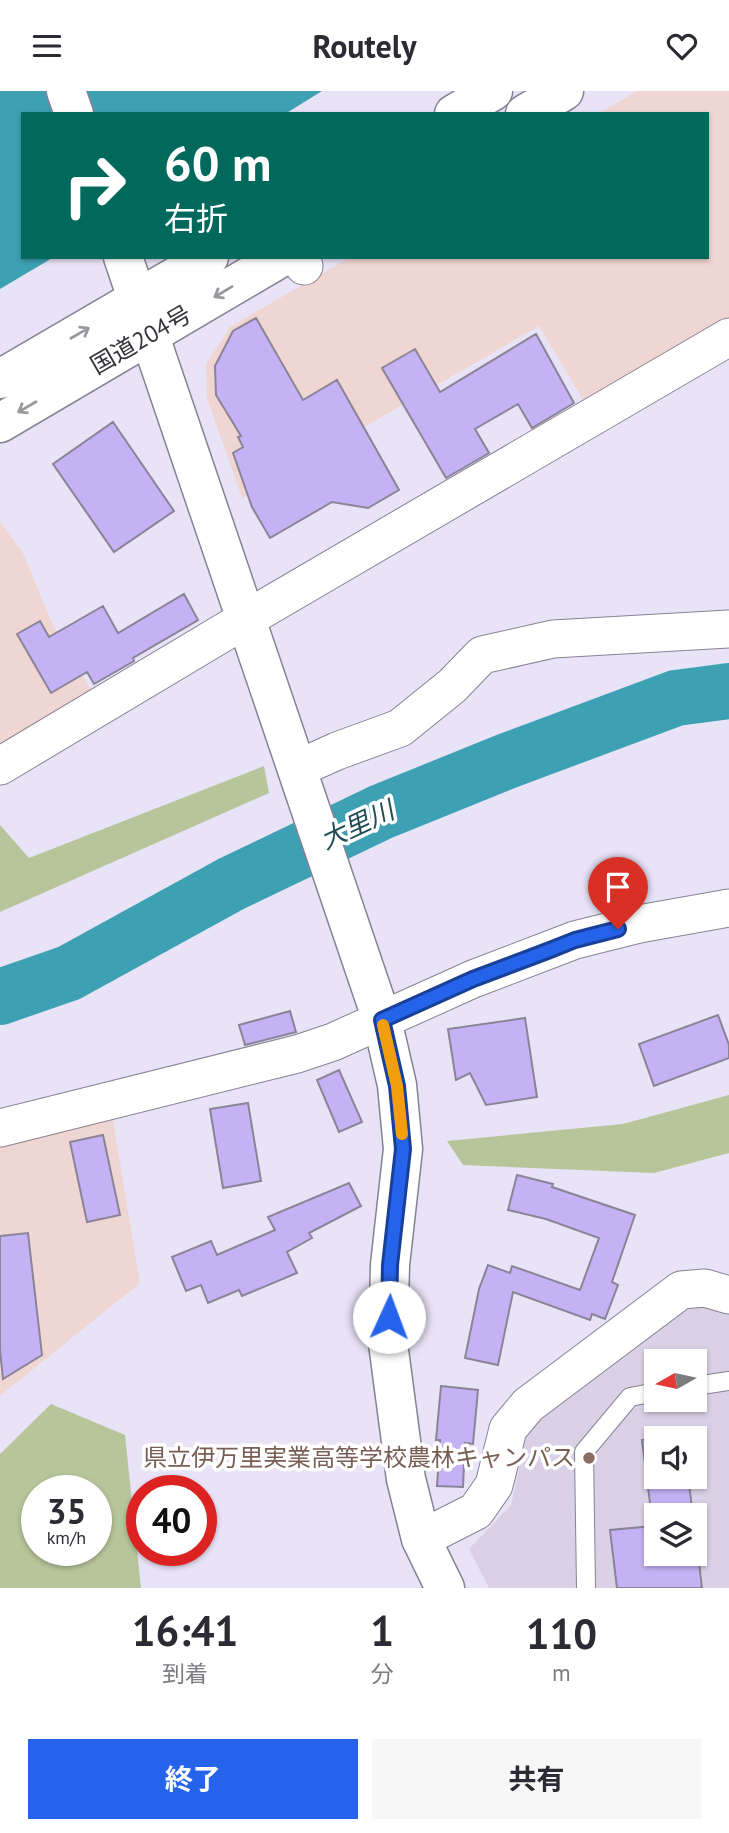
<!DOCTYPE html>
<html lang="ja">
<head>
<meta charset="utf-8">
<style>
	:root { --surface:#fff; --page:#f7f7f7; --text:#2b2b33; --muted:#7c7c81; --accent:#2563eb }
	body { margin:0; font-family:"PT Sans","Noto Sans JP",sans-serif; background:var(--page); color:var(--text); height:100vh; display:flex; flex-direction:column; font-size:26px; white-space:nowrap }
	* { box-sizing:border-box; margin:0 }
	p { font-size:23px; color:var(--muted) }
	.icon { flex:none; width:38px; height:38px; fill:none; stroke:currentColor; stroke-width:2; stroke-linecap:round; stroke-linejoin:round }
	.map { position:relative; height:1497px; overflow:hidden }
	.side { display:flex; flex-direction:column; background:var(--surface); flex:1 }
	.side>* { flex:none }
	.banner { position:absolute; left:21px; top:21px; width:688px; height:147px; border-radius:0px; box-shadow:0 2px 5px #0004; background:#00695c; color:#fff; overflow:hidden }
	.needle { width:46px; rotate:261deg }
	.tools { position:absolute; left:644px; top:1258px; display:grid; gap:14px }
	.tools a { display:grid; place-items:center; width:63px; height:63px; border-radius:0px; background:var(--surface); box-shadow:0 2px 5px #0004; font-size:35px }
	.speed { position:absolute; left:21px; top:1384px; display:flex; gap:14px; font-size:35px; font-weight:700; text-align:center }
	.speed>* { display:grid; place-content:center; width:91px; height:91px; border-radius:50%; background:var(--surface); box-shadow:0 2px 5px #0004; line-height:1 }
	.speed small { font-size:18px; font-weight:400 }
	.speed .limit { border:10px solid #d22; background:#fff; color:#111 }
	.pin { position:absolute; display:grid; place-items:center; width:60px; height:60px; color:#fff; margin:-72px -30px; border-radius:50% 50% 50% 0; rotate:-45deg; box-shadow:0 0 7px #0007 }
	.pin .icon { rotate:45deg }
	.me { position:absolute; width:77px; margin:-38px; rotate:2deg; stroke-linejoin:round; filter:drop-shadow(0 0 5px #0008) }
	.turn { display:flex; align-items:center; gap:24px; height:147px; padding:0 28px; font-size:32px }
	.turn .icon { width:91px; height:91px; stroke-width:2.5 }
	.turn b { display:block; font-size:49px; line-height:60px }
	.eta { display:flex; justify-content:space-evenly; align-items:center; height:119px; text-align:center }
	.eta b { font-size:42px; font-weight:700; line-height:49px }
	.action { display:flex; gap:14px; margin-top:auto; padding:14px 28px }
	.action a { flex:1; height:80px; border-radius:0px; background:var(--accent); color:#fff; font-size:28px; font-weight:700; line-height:80px; text-align:center }
	.action a+a { background:var(--page); color:var(--text) }
	header { display:flex; justify-content:space-between; align-items:center; height:91px; padding:0 28px; background:var(--surface); font-size:32px; font-weight:700 }
	.map>svg:first-child { display:block }
	.commercial { fill:#f0d6d3 }
	.education { fill:#dad1e6; fill-rule:evenodd }
	.green { fill:#b7c59a; fill-rule:evenodd }
	.water { fill:#3da1b3 }
	.lines { fill:none; stroke-linecap:round; stroke-linejoin:round }
	.river { stroke:#3da1b3; stroke-width:56 }
	.building { fill:#c4b2f4; stroke:#898496; stroke-width:2 }
	.lane-casing { stroke:#868294; stroke-width:20 }
	.street-casing { stroke:#868294; stroke-width:39 }
	.secondary-casing { stroke:#868294; stroke-width:41 }
	.highway-casing { stroke:#868294; stroke-width:41 }
	.lane { stroke:#fff; stroke-width:18 }
	.street { stroke:#fff; stroke-width:37 }
	.secondary { stroke:#fff; stroke-width:38 }
	.highway { stroke:#fff; stroke-width:38 }
	.oneway { stroke:#9a989c }
	.route-casing { stroke:#184099; stroke-width:18 }
	.route { stroke:#2563eb; stroke-width:12 }
	.slow { stroke:#f59e0b; stroke-width:12 }
	.education-dot { fill:#8d6e63; stroke:#fff; stroke-width:2.5 }
	.labels { text-anchor:middle; stroke-width:7; stroke-linejoin:round; paint-order:stroke }
	.street-label { font-size:24px; fill:#34323a; stroke:#fff }
	.education-label { font-size:24px; fill:#785e54; stroke:#fff; text-anchor:end }
	.water-label { font-size:26px; font-style:italic; fill:#214c55; stroke:#fff }
</style>
</head>
<body>
<header><svg class="icon" aria-label="menu" viewBox="0 0 24 24"><path d="M4 6h16M4 12h16M4 18h16"/></svg>Routely<svg class="icon" aria-label="heart" viewBox="0 0 24 24"><path d="M12 20l-8-8c-3-5 5-10 8-4 3-6 11-1 8 4z"/></svg></header>
<div class="map">
<svg width="729" height="1497" viewBox="0 0 729 1497">
	<rect width="100%" height="100%" fill="#e8e3f7"/>
	<path class="commercial" d="M637,0H729V230L585,312L539,235L242,407L207,307L206,273L230,236L350,166H707V23H598Z
		M0,431L23,462L52,532L93,603L0,654Z
		M112,1023L140,1192L0,1305V1050Z"/>
	<path class="education" d="M694,1211L729,1220V1497H489L469,1458L511,1414L528,1337ZM656,1270H695V1309H656ZM656,1348H695V1386H656ZM656,1424H695V1463H656Z"/>
	<path class="green" d="M264,675L269,702L0,821V734L29,767Z
		M729,1004V1062L654,1082L463,1074L447,1050L623,1033Z
		M51,1313L125,1344L141,1497H0V1363ZM37,1400H96V1460H37Z"/>
	<path class="water" d="M0,0H322L285,23H23V166H54L0,198Z"/>
	<g class="lines">
		<path class="river" d="M0,906L69,882L231,793L381,721L507,670L676,607L729,600"/>
	</g>
	<path class="building" d="M256,227L303,309L337,289L399,399L368,417L332,411L270,447L252,416L233,362L243,356L238,346L241,345L216,304L215,275L233,240Z
		M536,243L574,312L532,337L518,313L475,338L489,362L446,387L382,277L415,258L440,301Z
		M113,331L174,420L114,461L53,373Z
		M184,503L198,529L133,567L134,570L94,593L87,581L51,602L17,543L40,530L49,546L103,515L118,542Z
		M290,920L296,941L245,954L239,934Z
		M718,924L729,954V967L654,995L639,953Z
		M525,927L537,1006L486,1014L470,982L456,989L448,938Z
		M339,979L362,1031L339,1041L317,989Z
		M248,1012L261,1090L223,1097L210,1018Z
		M103,1044L120,1124L87,1131L70,1051Z
		M517,1084L553,1093L552,1096L635,1124L612,1191L618,1194L605,1228L592,1223L590,1229L513,1201L498,1274L465,1267L479,1198L488,1174L510,1182L512,1175L580,1199L599,1147L546,1128L508,1119Z
		M349,1092L361,1115L309,1142L312,1147L287,1161L297,1182L242,1205L239,1199L208,1212L201,1194L186,1200L172,1166L211,1150L217,1164L275,1139L268,1126Z
		M28,1142L42,1264L3,1288L0,1259V1145Z
		M441,1295L478,1299L473,1353L465,1352L463,1396L437,1395L440,1349H436Z
		M683,1343L684,1348H656V1386H688L693,1424H656V1463H695V1437L702,1497H617L610,1439L653,1435L642,1349Z"/>
	<g class="lines">
		<defs>
			<path id="lane" d="M695,1295L729,1290
				M586,1497L584,1361L630,1306L656,1301"/>
			<path id="street" d="M299,166L304,175
				M0,675L246,528L729,246
				M297,678L337,660L400,637L452,595L482,564L553,548L729,538
				M0,1037L297,963L333,951L473,888L575,849L639,833L729,817
				M421,1448L476,1420L494,1394L508,1338L528,1314L681,1199L705,1197L729,1204"/>
			<path id="secondary" d="M66,0L74,23
				M123,166L382,929L397,994L403,1058L390,1174L388,1252L406,1388L421,1448L445,1497"/>
			<path id="highway" d="M454,23L493,0
				M525,23L564,0
				M0,288L209,166
				M0,332L282,166"/>
		</defs>
		<use href="#lane" class="lane-casing"/>
		<use href="#street" class="street-casing"/>
		<use href="#secondary" class="secondary-casing"/>
		<use href="#highway" class="highway-casing"/>
		<use href="#lane" class="lane"/>
		<use href="#street" class="street"/>
		<use href="#secondary" class="secondary"/>
		<use href="#highway" class="highway"/>
	</g>
	<defs><path id="oneway-shaft" d="M-6 0H5M1.5-3L5.5 0L1.5 3" fill="none" stroke-width="1.6" stroke-linecap="round" stroke-linejoin="round" transform="scale(1.75)"/></defs>
	<g class="oneway">
		<use href="#oneway-shaft" transform="translate(223 201) rotate(149)"/>
		<use href="#oneway-shaft" transform="translate(80 242) rotate(-30)"/>
		<use href="#oneway-shaft" transform="translate(27 316) rotate(150)"/>
	</g>
	<g class="lines">
		<defs>
			<path id="route" d="M389,1226L390,1174L403,1058L397,995L382,929L473,888L550,859L575,849L618,838"/>
		</defs>
		<use href="#route" class="route-casing"/>
		<use href="#route" class="route"/>
		<path class="slow" d="M383,934L397,995L402,1043"/>
	</g>
	<circle class="education-dot" cx="589" cy="1367" r="7"/>
	<g class="labels">
		<g class="street-label">
			<text transform="translate(141 249) rotate(-30)" y="8">国道204号</text>
		</g>
		<g class="education-label">
			<text x="575" y="1375">県立伊万里実業高等学校農林キャンパス</text>
		</g>
		<g class="water-label">
			<text transform="translate(357 734) rotate(-25)" y="9">大里川</text>
		</g>
	</g>
</svg>
<div class="tools">
<a><svg class="needle" viewBox="-14 -14 28 28"><path d="M0-13l5 13h-10z" fill="#e53935"/><path d="M0 13l5-13h-10z" fill="#7c7c81"/></svg></a>
<a><svg class="icon" aria-label="sound" viewBox="0 0 24 24"><path d="M4 9h4l5-4v14l-5-4H4zM17 9q2 3 0 6"/></svg></a>
<a><svg class="icon" aria-label="layers" viewBox="0 0 24 24"><path d="M12 4l9 5-9 5-9-5zM3 14l9 5 9-5"/></svg></a>
</div>
<div class="speed"><div>35<small>km/h</small></div><div class="limit">40</div></div>
<div class="pin" style="left:618px;top:838px;background:#d93025"><svg class="icon" aria-label="arrive" viewBox="0 0 24 24"><path d="M6 21V4h12l-3 4 3 4H6"/></svg></div>
<svg class="me" style="left:389px;top:1226px" viewBox="-20 -20 40 40"><circle r="19" fill="#fff"/><path d="M0-13L10 11 0 6-10 11z" fill="#2563eb"/></svg>
<div class="banner">
<div class="turn"><svg class="icon" aria-label="right" viewBox="0 0 24 24"><path d="M7 20v-9h11M14 6l5 5-5 5"/></svg><div><b>60 m</b>右折</div></div>
</div>
</div>
<section class="side">
<div class="eta">
<div><b>16:41</b><p>到着</p></div>
<div><b>1</b><p>分</p></div>
<div><b>110</b><p>m</p></div>
</div>
<div class="action"><a>終了</a><a>共有</a></div>
</section>
</body>
</html>
